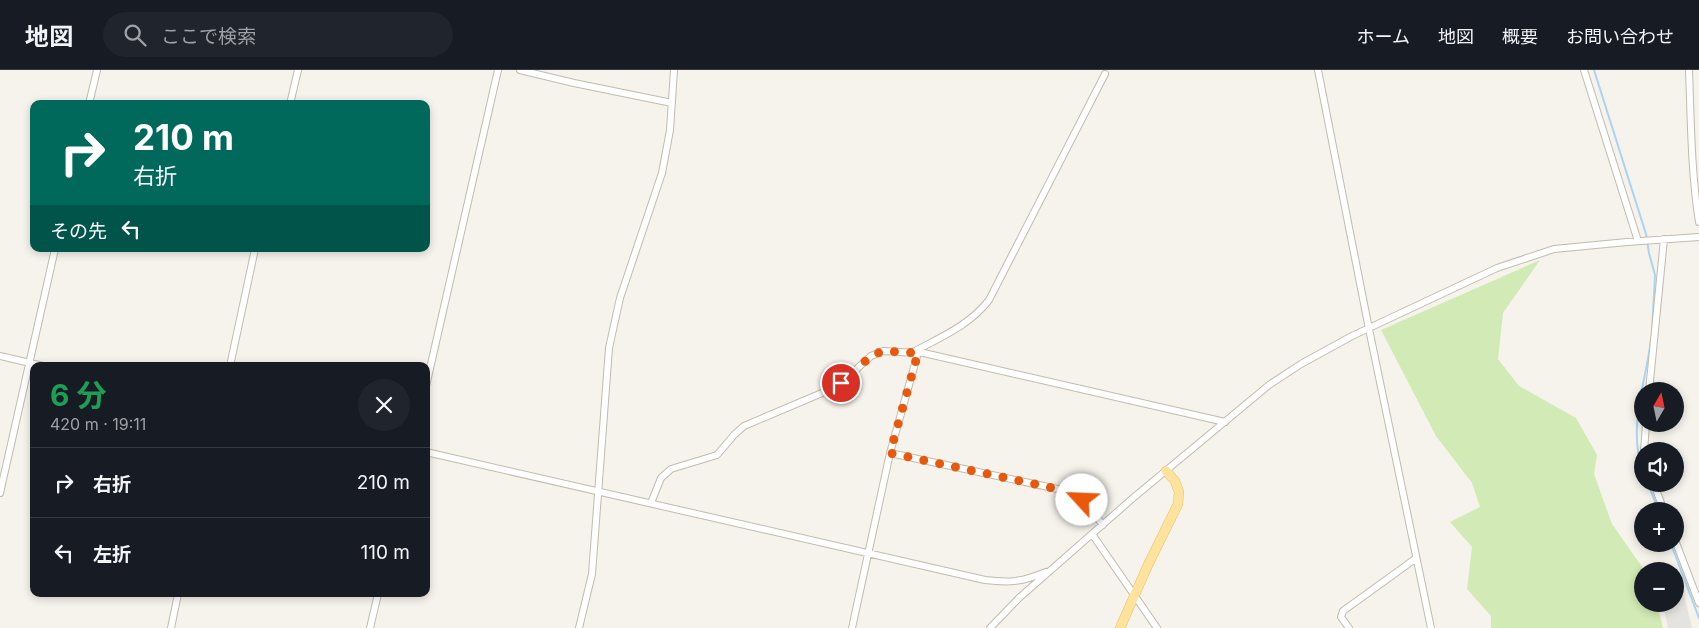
<!DOCTYPE html>
<html lang="ja">
<head>
<meta charset="utf-8">
<style>
	:root { --surface:#171b24; --page:#20242c; --text:#f1f3f6; --muted:#9ea1a6; --line:#363941 }
	body { margin:0; font-family:Inter,"Noto Sans JP",sans-serif; background:var(--page); color:var(--text); height:100vh; display:flex; flex-direction:column; font-size:19px; white-space:nowrap }
	* { box-sizing:border-box; margin:0 }
	p { font-size:16px; color:var(--muted) }
	.icon { flex:none; width:28px; height:28px; fill:none; stroke:currentColor; stroke-width:2; stroke-linecap:round; stroke-linejoin:round }
	.map { position:relative; flex:1; overflow:hidden }
	.details { position:absolute; left:30px; top:292px; width:400px; height:235px; display:flex; flex-direction:column; background:var(--surface); border-radius:10px; box-shadow:0 2px 8px #0003 }
	.details>* { flex:none }
	.hud { position:absolute; left:30px; top:30px; width:400px; height:152px; border-radius:10px; box-shadow:0 2px 8px #0003; background:#00695c; color:#fff; overflow:hidden }
	.needle { width:32px; rotate:9deg }
	.controls { position:absolute; left:1634px; top:312px; display:grid; gap:10px }
	.controls a { display:grid; place-items:center; width:50px; height:50px; border-radius:50%; background:var(--surface); box-shadow:0 2px 8px #0003; font-size:25px }
	.pin { position:absolute; display:grid; place-items:center; width:42px; height:42px; color:#fff; margin:-21px; border:2px solid #fff; border-radius:50%; box-shadow:0 1px 5px #0007 }
	.me { position:absolute; width:55px; margin:-28px; rotate:295deg; stroke-linejoin:round; filter:drop-shadow(0 0 4px #0008) }
	.turn { display:flex; align-items:center; gap:18px; height:105px; padding:0 20px; font-size:22px }
	.turn .icon { width:65px; height:65px; stroke-width:2.5 }
	.turn b { display:block; font-size:35px; line-height:42px }
	.then { display:flex; align-items:center; height:48px; padding:0 20px; background:#0003; gap:10px; font-size:19px }
	.round { display:grid; place-items:center; flex:none; width:52px; height:52px; border-radius:26px; background:var(--page) }
	.head { display:flex; align-items:center; justify-content:space-between; height:85px; padding:0 20px }
	h1 { font-size:30px; font-weight:700; line-height:38px; color:#1e9e55 }
	ul { padding:0; list-style:none }
	li { display:flex; align-items:center; gap:15px; height:70px; padding:0 20px; border-top:1px solid var(--line) }
	li div { flex:1 }
	li b { display:block; font-size:19px }
	li em { font-style:normal }
	header { display:flex; align-items:center; gap:30px; box-sizing:border-box; height:70px; padding:0 25px; background:var(--surface); border-bottom:1px solid var(--line) }
	header strong { font-size:24px }
	nav { display:flex; gap:28px; margin-inline-start:auto; font-size:18px }
	.search { width:350px; height:45px; background:var(--page); display:flex; align-items:center; gap:12px; box-sizing:border-box; padding:0 18px; border-radius:28px; color:var(--muted); font-size:19px }
	.map>svg:first-child { display:block }
	.green { fill:#d2eab5 }
	.parking { fill:#e5e3e0 }
	.lines { fill:none; stroke-linecap:round; stroke-linejoin:round }
	.stream { stroke:#a9d4f2; stroke-width:2 }
	.minor-casing { stroke:#c2bbae; stroke-width:8 }
	.major-casing { stroke:#e6c16a; stroke-width:10 }
	.minor { stroke:#fff; stroke-width:6 }
	.major { stroke:#ffe39c; stroke-width:9 }
	.route { stroke:#ea580c; stroke-width:9; stroke-dasharray:0 16.2 }
</style>
</head>
<body>
<header>
<strong>地図</strong>
<div class="search"><svg class="icon" aria-label="search" viewBox="0 0 24 24"><circle cx="10" cy="10" r="6"/><path d="M15 15l6 6"/></svg>ここで検索</div>
<nav><a>ホーム</a><a>地図</a><a>概要</a><a>お問い合わせ</a></nav>
</header>
<div class="map">
<svg width="1699" height="558" viewBox="0 0 1699 558">
	<rect width="100%" height="100%" fill="#f6f3ec"/>
	<path class="green" d="M1540,190L1503,243L1498,289L1519,316L1576,348L1597,385L1594,404L1612,454L1645,501H1642V534H1657L1663,558H1491V546L1467,519L1472,477L1450,452L1480,437L1472,413L1436,366L1381,260Z"/>
	<path class="parking" d="M1680,508L1692,558H1668L1663,534H1675V509Z"/>
	<g class="lines">
		<path class="stream" d="M1594,0L1646,164L1649,183L1655,205L1652,263
			M1642,397C1628,357 1646,311 1651,270
			M1648,414L1659,441
			M1671,474L1699,548"/>
		<defs>
			<path id="minor" d="M520,0L574,13L672,33
				M1318,0L1369,259L1431,558
				M1584,0L1638,171
				M1689,0C1691,51 1691,102 1699,152
				M89,34L97,0
				M290,34L298,0
				M915,281C941,267 970,255 989,230L1105,4
				M915,281L1225,352
				M0,286L43,296
				M230,296L255,179
				M426,316L498,0
				M1649,321L1664,169
				M1644,381L1646,354
				M426,382L985,510C1010,513 1022,512 1046,502
				M890,383L1067,421C1083,427 1092,442 1103,455
				M1654,414L1664,441
				M0,423L55,179
				M651,433L661,408L671,399L717,385L734,365L744,356L829,320L841,313L871,286L883,281L917,283
				M1092,464L1157,558
				M1675,470L1699,533
				M171,558L178,524
				M370,558L378,524
				M579,558L592,504L609,278L620,228L662,103L670,60L674,0
				M852,558L890,383L918,283
				M990,558L1019,528L1133,428L1269,315L1301,294L1352,266L1497,198L1554,179L1627,172L1699,167
				M1349,558L1341,547L1343,541L1415,489"/>
			<path id="major" d="M1120,558L1148,495L1178,434L1179,422L1175,411L1166,401"/>
		</defs>
		<use href="#minor" class="minor-casing"/>
		<use href="#major" class="major-casing"/>
		<use href="#minor" class="minor"/>
		<use href="#major" class="major"/>
	</g>
	<g class="lines">
		<path class="route" d="M841,313L871,286L883,281L918,283L890,383L1067,421L1076,424L1082,430"/>
	</g>
</svg>
<div class="controls">
<a><svg class="needle" viewBox="-14 -14 28 28"><path d="M0-13l5 13h-10z" fill="#e53935"/><path d="M0 13l5-13h-10z" fill="#9ea1a6"/></svg></a>
<a><svg class="icon" aria-label="sound" viewBox="0 0 24 24"><path d="M4 9h4l5-4v14l-5-4H4zM17 9q2 3 0 6"/></svg></a>
<a>+</a>
<a>−</a>
</div>
<div class="pin" style="left:841px;top:313px;background:#d93025"><svg class="icon" aria-label="arrive" viewBox="0 0 24 24"><path d="M6 21V4h12l-3 4 3 4H6"/></svg></div>
<svg class="me" style="left:1082px;top:430px" viewBox="-20 -20 40 40"><circle r="19" fill="#fff"/><path d="M0-13L10 11 0 6-10 11z" fill="#ea580c"/></svg>
<div class="hud">
<div class="turn"><svg class="icon" aria-label="right" viewBox="0 0 24 24"><path d="M7 20v-9h11M14 6l5 5-5 5"/></svg><div><b>210 m</b>右折</div></div>
<div class="then">その先<svg class="icon" aria-label="left" viewBox="0 0 24 24"><path d="M17 20v-9H6M10 6l-5 5 5 5"/></svg></div>
</div>
<section class="details">
<div class="head"><div><h1>6 分</h1><p>420 m · 19:11</p></div><a class="round"><svg class="icon" aria-label="close" viewBox="0 0 24 24"><path d="M6 6l12 12M18 6L6 18"/></svg></a></div>
<ul>
<li><svg class="icon" aria-label="right" viewBox="0 0 24 24"><path d="M7 20v-9h11M14 6l5 5-5 5"/></svg><div><b>右折</b></div><em>210 m</em></li>
<li><svg class="icon" aria-label="left" viewBox="0 0 24 24"><path d="M17 20v-9H6M10 6l-5 5 5 5"/></svg><div><b>左折</b></div><em>110 m</em></li>
</ul>
</section>
</div>
</body>
</html>
